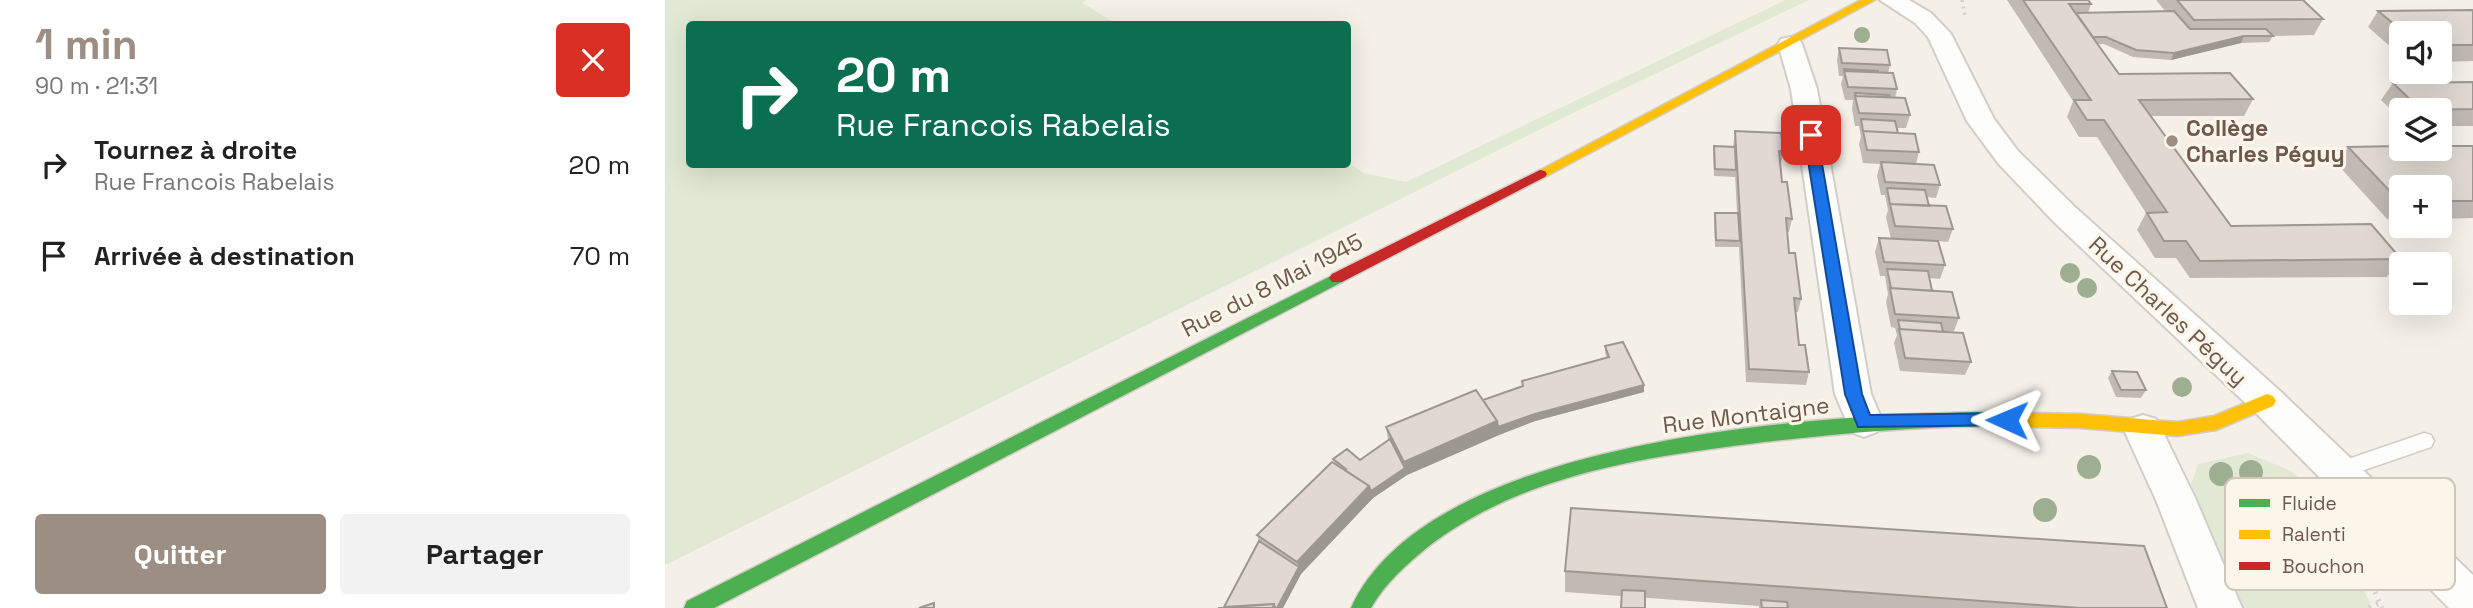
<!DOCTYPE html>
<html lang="fr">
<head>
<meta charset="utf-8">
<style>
	:root { --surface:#fff; --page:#f2f2f2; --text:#222; --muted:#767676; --accent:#9d8e83 }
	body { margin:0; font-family:"Space Grotesk",sans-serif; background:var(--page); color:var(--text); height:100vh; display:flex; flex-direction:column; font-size:26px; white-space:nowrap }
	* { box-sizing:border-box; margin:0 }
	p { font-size:23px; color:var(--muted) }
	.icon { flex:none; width:38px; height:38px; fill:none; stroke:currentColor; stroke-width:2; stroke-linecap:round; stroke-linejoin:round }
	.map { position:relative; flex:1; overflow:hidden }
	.drawer { display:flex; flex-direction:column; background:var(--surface); width:665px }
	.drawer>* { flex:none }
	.hud { position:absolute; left:21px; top:21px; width:665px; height:147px; border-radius:7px; box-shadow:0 7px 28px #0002; background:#0b6e4f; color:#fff; overflow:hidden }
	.controls { position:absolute; left:1724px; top:21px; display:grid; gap:14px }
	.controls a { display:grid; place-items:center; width:63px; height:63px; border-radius:7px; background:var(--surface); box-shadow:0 7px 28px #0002; font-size:35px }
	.pin { position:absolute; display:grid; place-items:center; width:60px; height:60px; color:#fff; margin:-30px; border-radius:14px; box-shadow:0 4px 10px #0006 }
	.me { position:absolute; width:77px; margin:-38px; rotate:271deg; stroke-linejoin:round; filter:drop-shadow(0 0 5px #0008) }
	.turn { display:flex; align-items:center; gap:24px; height:147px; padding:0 35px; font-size:32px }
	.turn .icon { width:91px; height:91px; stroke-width:2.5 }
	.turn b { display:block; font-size:49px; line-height:60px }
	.round { display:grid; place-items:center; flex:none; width:74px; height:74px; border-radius:7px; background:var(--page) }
	.summary { display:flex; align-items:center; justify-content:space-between; height:119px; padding:0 35px }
	h1 { font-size:42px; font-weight:600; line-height:52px; color:var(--accent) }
	.primary-button { display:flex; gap:14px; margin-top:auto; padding:14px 35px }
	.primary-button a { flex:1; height:80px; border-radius:7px; background:var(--accent); color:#fff; font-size:28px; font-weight:600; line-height:80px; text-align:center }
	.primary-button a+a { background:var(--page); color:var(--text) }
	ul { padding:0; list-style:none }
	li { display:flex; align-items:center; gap:21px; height:91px; padding:0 35px }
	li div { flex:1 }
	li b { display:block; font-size:26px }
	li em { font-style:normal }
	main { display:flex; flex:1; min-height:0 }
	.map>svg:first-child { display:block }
	.green { fill:#e1e9d4 }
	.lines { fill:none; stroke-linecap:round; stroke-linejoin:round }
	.lane-casing { stroke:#d3cdc7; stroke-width:3 }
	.street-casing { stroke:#d3cdc7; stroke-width:4 }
	.fast-casing { stroke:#d2ccc5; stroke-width:3 }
	.slow-casing { stroke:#d2ccc5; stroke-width:3 }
	.jam-casing { stroke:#d2ccc5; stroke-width:3 }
	.path-far1 { stroke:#d6cfca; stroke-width:3.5; stroke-dasharray:2 4.5; stroke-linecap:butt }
	.path { stroke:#d6cfca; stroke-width:5; stroke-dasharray:2 6; stroke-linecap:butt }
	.lane { fill:#fdfdfc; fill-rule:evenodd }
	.street { fill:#fdfdfc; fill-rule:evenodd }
	.fast { fill:#4caf50; fill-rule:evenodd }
	.slow { fill:#ffc107; fill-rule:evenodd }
	.jam { fill:#c62828; fill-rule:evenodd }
	.tree { fill:#9dae91 }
	.wall { fill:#c1bab4 }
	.shaded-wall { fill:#9d9792 }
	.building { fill:#e0d8d1; stroke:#9d9792; stroke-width:2 }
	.route { fill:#1a73e8; stroke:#114b97; stroke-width:2 }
	.poi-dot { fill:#9d8e83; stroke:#fcf5e9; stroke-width:2.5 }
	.labels { text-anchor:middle; stroke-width:6; stroke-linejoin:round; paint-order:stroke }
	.poi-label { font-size:23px; font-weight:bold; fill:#6e594d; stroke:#fcf5e9; text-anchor:start }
	.street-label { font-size:23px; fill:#6e594d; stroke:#fcf5e9 }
	.key { fill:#fcf5e9; stroke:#d1c6ba; stroke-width:2 }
	.key-label { font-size:19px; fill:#6e594d }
</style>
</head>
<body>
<main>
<section class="drawer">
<div class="summary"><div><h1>1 min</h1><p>90 m · 21:31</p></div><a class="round" style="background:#d93025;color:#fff"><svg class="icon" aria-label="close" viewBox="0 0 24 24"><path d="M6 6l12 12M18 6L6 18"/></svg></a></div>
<ul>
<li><svg class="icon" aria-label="right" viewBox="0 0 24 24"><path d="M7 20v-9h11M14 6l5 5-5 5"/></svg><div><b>Tournez à droite</b><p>Rue Francois Rabelais</p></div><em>20 m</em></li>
<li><svg class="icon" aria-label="arrive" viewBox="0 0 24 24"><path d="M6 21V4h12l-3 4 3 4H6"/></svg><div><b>Arrivée à destination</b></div><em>70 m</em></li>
</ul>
<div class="primary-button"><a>Quitter</a><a>Partager</a></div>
</section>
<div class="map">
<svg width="1808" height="608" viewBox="0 0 1808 608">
	<rect width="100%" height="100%" fill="#f4f0e8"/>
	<path class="green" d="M0,0H421L417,3L452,24H24V164L683,163L699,173L741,182L1120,0H1144L902,116L0,565Z
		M1583,453L1626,471L1669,508V524L1707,608H1577L1526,484L1533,464Z"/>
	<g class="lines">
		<defs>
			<path id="lane" d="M1759,433L1766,435L1769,441L1766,447L1673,479L1666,477L1663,471L1666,465Z"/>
			<path id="street" d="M1215,0H1244L1266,13L1286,34L1329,119L1353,151L1411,208L1615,391L1808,575V608H1784L1589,411L1389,222L1333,163L1302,121L1263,37L1250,23Z
				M1125,37L1134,39L1137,44L1152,89L1206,394L1218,422L1212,432L1199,437L1186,432L1170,394L1126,89L1113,44L1116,39Z
				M1478,415L1491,419L1497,430L1531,500L1577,608H1533L1491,500L1459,430L1465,419Z"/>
			<path id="fast" d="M672,273L677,274L680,278L677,282L49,608H19L22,601Z
				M1328,412L1334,414L1337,419L1334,424L1328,426C1246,427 1165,434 1084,444C972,458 856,476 764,546C742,564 720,583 706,608H686C764,435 1162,414 1328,412Z"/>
			<path id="slow" d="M1196,0H1210L880,177L875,178L868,174Z
				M1602,394L1608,396L1611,401L1608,406L1551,430L1512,436L1416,428L1328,426L1322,424L1319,419L1322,414L1328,412L1416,414L1512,422L1549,416Z"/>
			<path id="jam" d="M875,170L880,171L882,174L880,177L677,282H667L664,278L667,274Z"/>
		</defs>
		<use href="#lane" class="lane-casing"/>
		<use href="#street" class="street-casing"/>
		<use href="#fast" class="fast-casing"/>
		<use href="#slow" class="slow-casing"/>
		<use href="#jam" class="jam-casing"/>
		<path class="path-far1" d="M1297,0L1300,16"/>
		<path class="path" d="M1691,548L1717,608
			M1704,608L1715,603"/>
		<use href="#lane" class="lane"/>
		<use href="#street" class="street"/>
		<use href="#fast" class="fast"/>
		<use href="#slow" class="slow"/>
		<use href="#jam" class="jam"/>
	</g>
	<g class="tree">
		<circle cx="1197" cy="35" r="8"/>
		<circle cx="1405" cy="273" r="10"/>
		<circle cx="1422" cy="288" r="10"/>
		<circle cx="1517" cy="387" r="10"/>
		<circle cx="1424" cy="467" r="12"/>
		<circle cx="1586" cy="472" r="12"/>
		<circle cx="1556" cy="474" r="12"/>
		<circle cx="1380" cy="510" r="12"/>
	</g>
	<path class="wall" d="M1342,0H1423L1426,4L1423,13L1501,12L1491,0H1638L1658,19L1649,35L1608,36L1604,42L1576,43L1506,60L1468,57L1439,44H1432L1454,74L1588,99L1579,116H1486L1566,226L1736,259L1722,277L1525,278L1511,258H1490L1472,230L1481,213L1432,137H1414L1402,117L1408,101Z
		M1808,10V61L1774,62V33H1736V56L1703,27L1713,11Z
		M1174,48L1225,65L1223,73L1232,89L1230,98L1245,115L1241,128H1232L1233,133L1254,152L1251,164L1275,185L1271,198L1261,197L1264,206L1288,229L1283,242L1273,241L1280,265L1275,279L1264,278L1267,291L1294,318L1289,331H1278L1306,362L1300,375L1235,371L1229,343L1232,335L1230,328L1226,327L1221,302L1223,294L1220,276H1215L1210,252L1214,238L1226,239L1221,217L1223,210L1220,195H1216L1212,176L1215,164L1198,163L1194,144L1196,137L1194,126H1190L1187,109L1188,100H1180L1176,84L1178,76H1174L1172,60Z
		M1808,82V126H1774V110H1736V119L1716,100L1728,83Z
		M1070,131L1119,152L1115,165L1117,182L1127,219L1124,232H1122L1124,253L1136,299L1133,312H1131L1134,345L1144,372L1141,385L1081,382L1074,247H1050L1049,220L1050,213H1072L1070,175V177L1049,176L1048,153L1049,146L1068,147Z
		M1808,146V218L1774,219V187H1736V219H1722L1672,164L1683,147Z
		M940,346L979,385V392L870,421L834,435L742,475L708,498L636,574L618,608H553L559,607L594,541L592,535L669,463L668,459L695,460L723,440L721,427L818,400L857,386V381L942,358L940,353Z
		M1447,371L1481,390L1476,398L1451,397L1443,378Z
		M900,571L1502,608H1094V606L900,592Z"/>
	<path class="shaded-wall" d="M1579,36L1576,43L1506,60L1509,53Z
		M979,385V392L870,421L834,435L742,475L708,498L636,574L618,608H612L634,567L632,562L704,486L740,468L739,462L832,421L870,414Z"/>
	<path class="building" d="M1358,0H1423L1426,4H1404L1454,74L1565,73L1588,99L1474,100L1566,226L1706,224L1736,259L1535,261L1521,241H1499L1482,213L1502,212L1439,120H1422L1409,100H1426Z
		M1512,0H1638L1658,19L1529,20Z
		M1808,10V45H1774V33H1740L1713,11Z
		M1509,11L1525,29H1601L1608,36H1579L1509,53L1471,50L1441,37H1428L1411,13Z
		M1174,48L1222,50L1225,65L1177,63Z
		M1179,69L1213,71V72L1180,71Z
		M1179,71L1228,73L1232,89L1183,87Z
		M1808,82V109L1756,110L1728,83Z
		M1190,93L1224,95L1225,97L1191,96Z
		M1190,96L1240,98L1245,115L1194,113Z
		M1196,119L1230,121L1233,133L1198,131Z
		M1070,131L1116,133L1119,152L1114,151L1117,182H1122L1127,219L1121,218L1124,253H1130L1136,299L1129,298L1134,345H1140L1144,372L1084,369Z
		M1198,131L1250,134L1254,152L1202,150Z
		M1049,146L1070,147L1071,170L1050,169Z
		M1736,146V149H1774V146H1808V201H1774V187H1736L1735,202L1683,147Z
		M1216,162L1269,165L1275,185L1220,182Z
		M1222,188L1260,190L1264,206L1225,204Z
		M1225,204L1281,206L1288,229L1230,226Z
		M1050,213H1073L1075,241L1051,240Z
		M1214,238L1273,241L1280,265L1219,262Z
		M1222,269L1263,271L1267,291L1226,288Z
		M1225,288L1287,292L1294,318L1230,314Z
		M1233,320L1276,323L1278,332L1235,329Z
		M1234,329L1298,333L1306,362L1240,358Z
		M958,342L979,385L870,414L833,427L832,421L818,400L858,386L857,381L944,357L940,346Z
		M1447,371L1472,372L1481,390H1456Z
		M811,390L832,421L739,462L721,427Z
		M725,439L740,468L706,491L704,486L680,470L681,469L668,459L682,449L695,460Z
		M667,462L704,486L632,562L592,535Z
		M906,508L1479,546L1502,608H1415L900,571Z
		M594,541L634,567L612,608H610L609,604L559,607Z
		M957,590L980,591V608H956Z
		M1096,600L1122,602L1123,608H1097Z
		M269,603V608H254Z
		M609,604L608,608H553Z"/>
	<path class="route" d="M1146,131L1152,135L1197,394L1205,415L1342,413L1351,420L1349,425L1193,427L1180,394L1139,135Z"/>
	<circle class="poi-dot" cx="1507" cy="141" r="7"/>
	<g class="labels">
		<g class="poi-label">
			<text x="1521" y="136">Collège<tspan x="1521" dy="26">Charles Péguy</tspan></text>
		</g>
		<g class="street-label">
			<text transform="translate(607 285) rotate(-27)" y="8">Rue du 8 Mai 1945</text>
			<text transform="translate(1503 311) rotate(43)" y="8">Rue Charles Péguy</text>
			<text transform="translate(1081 415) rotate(-7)" y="8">Rue Montaigne</text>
		</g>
	</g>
	<rect x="1560" y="478" width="230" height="112" rx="10" class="key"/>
	<rect x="1574" y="499" width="31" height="8" fill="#4caf50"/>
	<rect x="1574" y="530" width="31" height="9" fill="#ffc107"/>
	<rect x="1574" y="562" width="31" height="8" fill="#c62828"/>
	<g class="key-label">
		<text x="1617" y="510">Fluide</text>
		<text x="1617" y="541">Ralenti</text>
		<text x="1617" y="573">Bouchon</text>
	</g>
</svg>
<div class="controls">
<a><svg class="icon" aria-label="sound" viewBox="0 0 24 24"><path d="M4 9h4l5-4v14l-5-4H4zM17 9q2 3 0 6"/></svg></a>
<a><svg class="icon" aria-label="layers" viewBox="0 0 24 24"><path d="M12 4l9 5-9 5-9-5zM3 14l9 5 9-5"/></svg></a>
<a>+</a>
<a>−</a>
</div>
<div class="pin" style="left:1146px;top:135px;background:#d93025"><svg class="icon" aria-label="arrive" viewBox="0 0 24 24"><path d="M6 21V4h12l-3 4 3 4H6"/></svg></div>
<svg class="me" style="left:1342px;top:420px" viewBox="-20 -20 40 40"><path d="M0-17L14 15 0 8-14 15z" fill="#1a73e8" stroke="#fff" stroke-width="4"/></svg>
<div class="hud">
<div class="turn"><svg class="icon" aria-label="right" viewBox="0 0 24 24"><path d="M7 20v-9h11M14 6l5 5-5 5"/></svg><div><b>20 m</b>Rue Francois Rabelais</div></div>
</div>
</div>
</main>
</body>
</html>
